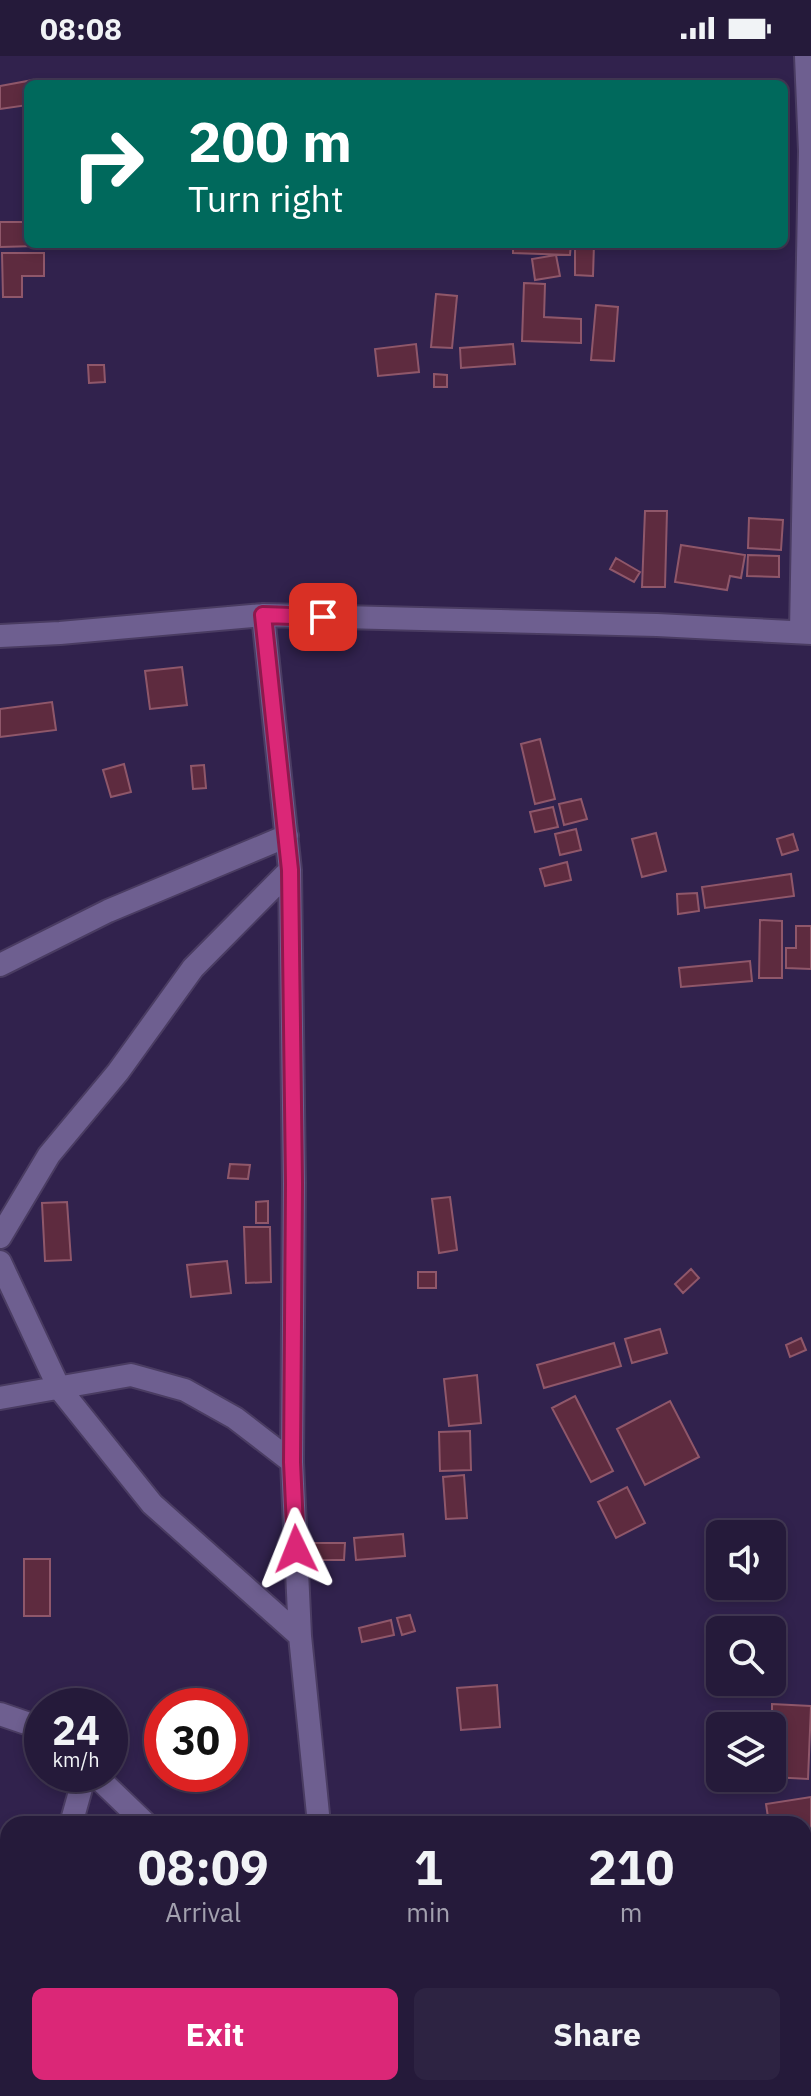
<!DOCTYPE html>
<html lang="en">
<head>
<meta charset="utf-8">
<style>
	:root { --surface:#251a3a; --page:#2d2342; --text:#f1f3f6; --muted:#a3a1af; --line:#423854; --accent:#db2777 }
	body { margin:0; font-family:"IBM Plex Sans",sans-serif; background:var(--page); color:var(--text); height:100vh; display:flex; flex-direction:column; font-size:30px; white-space:nowrap }
	* { box-sizing:border-box; margin:0 }
	p { font-size:26px; color:var(--muted) }
	.icon { flex:none; width:44px; height:44px; fill:none; stroke:currentColor; stroke-width:2; stroke-linecap:round; stroke-linejoin:round }
	.map { position:relative; flex:1; overflow:hidden }
	.drawer { position:absolute; left:0px; top:1760px; width:812px; height:280px; display:flex; flex-direction:column; background:var(--surface); border-radius:24px 24px 0 0; box-shadow:0 4px 12px #0003,0 0 0 2px var(--line) }
	.drawer>* { flex:none }
	.hud { position:absolute; left:24px; top:24px; width:764px; height:168px; border-radius:12px; box-shadow:0 4px 12px #0003,0 0 0 2px var(--line); background:#00695c; color:#fff; overflow:hidden }
	.tools { position:absolute; left:706px; top:1464px; display:grid; gap:16px }
	.tools a { display:grid; place-items:center; width:80px; height:80px; border-radius:12px; background:var(--surface); box-shadow:0 4px 12px #0003,0 0 0 2px var(--line); font-size:40px }
	.speed { position:absolute; left:24px; top:1632px; display:flex; gap:16px; font-size:40px; font-weight:700; text-align:center }
	.speed>* { display:grid; place-content:center; width:104px; height:104px; border-radius:50%; background:var(--surface); box-shadow:0 4px 12px #0003,0 0 0 2px var(--line); line-height:1 }
	.speed small { font-size:20px; font-weight:400 }
	.speed .limit { border:12px solid #d22; background:#fff; color:#111 }
	.pin { position:absolute; display:grid; place-items:center; width:68px; height:68px; color:#fff; margin:-34px; border-radius:16px; box-shadow:0 4px 12px #0006 }
	.me { position:absolute; width:88px; margin:-44px; rotate:358deg; stroke-linejoin:round; filter:drop-shadow(0 0 6px #0008) }
	.turn { display:flex; align-items:center; gap:28px; height:168px; padding:0 32px; font-size:36px }
	.turn .icon { width:104px; height:104px; stroke-width:2.5 }
	.turn b { display:block; font-size:56px; line-height:68px }
	.eta { display:flex; justify-content:space-evenly; align-items:center; height:136px; text-align:center }
	.eta b { font-size:48px; font-weight:700; line-height:56px }
	.cta { display:flex; gap:16px; margin-top:auto; padding:16px 32px }
	.cta a { flex:1; height:92px; border-radius:12px; background:var(--accent); color:#fff; font-size:32px; font-weight:700; line-height:92px; text-align:center }
	.cta a+a { background:var(--page); color:var(--text) }
	.status { display:flex; justify-content:space-between; align-items:center; height:56px; padding:0 40px; background:var(--surface); direction:ltr }
	.status svg { height:22px; fill:currentColor }
	.map>svg:first-child { display:block }
	.building { fill:#5e2b3f; stroke:#8f576a; stroke-width:2 }
	.lines { fill:none; stroke-linecap:round; stroke-linejoin:round }
	.minor-casing { stroke:#4a3c62; stroke-width:26 }
	.minor { stroke:#6e5f90; stroke-width:22 }
	.route-casing { stroke:#8e194d; stroke-width:20 }
	.route { stroke:#db2777; stroke-width:14 }
</style>
</head>
<body>
<div class="status"><b>08:08</b><svg viewBox="0 0 49 12"><path d="M0 12V9h3v3zM5 12V6h3v6zM10 12V3h3v9zM15 12V0h3v12zM26 1h20v11H26zM47 4h2v5h-2z"/></svg></div>
<div class="map">
<svg width="811" height="2040" viewBox="0 0 811 2040">
	<rect width="100%" height="100%" fill="#31224d"/>
	<path class="building" d="M33,24L34,28H28V49L0,53V30Z
		M0,166H28V188L74,189L0,191Z
		M513,188H571L570,199L513,197Z
		M575,188H594L593,220L575,219Z
		M2,197H44V220H22V241H3Z
		M556,199L560,220L535,224L532,203Z
		M524,227L545,228L544,261L581,263V287L522,285Z
		M436,238L457,240L452,292L431,291Z
		M596,249L618,251L614,305L591,304Z
		M416,288L419,316L378,320L375,293Z
		M513,288L515,308L461,312L460,292Z
		M88,309H104L105,326L89,327Z
		M434,318L447,319V331H434Z
		M645,455H667L665,531H642Z
		M749,462L783,464L781,494L748,492Z
		M681,489L745,499L741,522L730,520L727,534L675,526Z
		M748,499L779,500V521L747,520Z
		M616,502L640,516L634,526L610,513Z
		M182,611L187,649L150,653L145,615Z
		M52,646L56,674L0,681V653Z
		M540,683L555,743L535,748L521,688Z
		M124,708L131,736L111,741L103,714Z
		M204,709L206,732L193,733L191,710Z
		M581,743L587,763L564,769L559,748Z
		M553,751L558,771L535,776L530,756Z
		M576,773L581,794L560,799L555,778Z
		M656,777L666,815L642,821L632,783Z
		M793,778L798,794L782,799L777,783Z
		M567,806L571,824L545,830L540,813Z
		M791,818L794,840L705,852L702,831Z
		M697,837L699,855L678,858L677,838Z
		M760,864L782,865V922H759Z
		M796,870H811V913L786,912V892H796Z
		M750,905L752,925L681,931L679,912Z
		M230,1108L250,1109L248,1123L228,1122Z
		M450,1141L457,1194L439,1197L432,1143Z
		M268,1145V1167H256V1146Z
		M67,1146L71,1204L45,1205L42,1147Z
		M244,1171H270L271,1226L246,1227Z
		M227,1205L231,1237L191,1241L187,1209Z
		M691,1213L699,1222L683,1237L675,1228Z
		M418,1216H436V1232H418Z
		M660,1273L667,1297L632,1307L625,1283Z
		M801,1282L806,1294L790,1301L786,1289Z
		M614,1287L621,1310L544,1332L537,1309Z
		M477,1319L481,1367L449,1370L444,1323Z
		M575,1340L613,1415L591,1426L552,1352Z
		M670,1345L699,1401L645,1429L617,1373Z
		M470,1375L471,1414L440,1415L439,1376Z
		M464,1419L467,1462L446,1463L443,1421Z
		M627,1431L645,1467L616,1482L598,1446Z
		M403,1478L405,1500L356,1504L354,1482Z
		M313,1487H345L344,1504H313Z
		M24,1503H50V1560H24Z
		M410,1559L415,1575L402,1579L397,1562Z
		M391,1564L394,1579L362,1586L359,1572Z
		M497,1629L500,1671L461,1674L457,1632Z
		M772,1648L811,1650L808,1723L772,1721Z
		M811,1741V1780L804,1781V1768H769L766,1748Z"/>
	<g class="lines">
		<defs>
			<path id="minor" d="M263,559L290,814L294,1127L292,1406L300,1580L319,1768
				M801,575L810,95L806,0
				M0,580L60,577L263,559L657,569L811,577
				M0,909L108,855L287,780
				M0,1181L49,1099L118,1016L193,912L290,814
				M0,1206L59,1332L152,1448L300,1580
				M0,1342L131,1319L185,1334L235,1362L292,1406
				M0,1658L35,1670L42,1676
				M94,1718L146,1768
				M71,1768L85,1718
				M804,1924L811,1923
				M0,1956L8,1954"/>
		</defs>
		<use href="#minor" class="minor-casing"/>
		<use href="#minor" class="minor"/>
	</g>
	<g class="lines">
		<defs>
			<path id="route" d="M296,1493L292,1406L294,1127L290,814L263,559L323,561"/>
		</defs>
		<use href="#route" class="route-casing"/>
		<use href="#route" class="route"/>
	</g>
</svg>
<div class="tools">
<a><svg class="icon" aria-label="sound" viewBox="0 0 24 24"><path d="M4 9h4l5-4v14l-5-4H4zM17 9q2 3 0 6"/></svg></a>
<a><svg class="icon" aria-label="search" viewBox="0 0 24 24"><circle cx="10" cy="10" r="6"/><path d="M15 15l6 6"/></svg></a>
<a><svg class="icon" aria-label="layers" viewBox="0 0 24 24"><path d="M12 4l9 5-9 5-9-5zM3 14l9 5 9-5"/></svg></a>
</div>
<div class="speed"><div>24<small>km/h</small></div><div class="limit">30</div></div>
<div class="pin" style="left:323px;top:561px;background:#d93025"><svg class="icon" aria-label="arrive" viewBox="0 0 24 24"><path d="M6 21V4h12l-3 4 3 4H6"/></svg></div>
<svg class="me" style="left:296px;top:1493px" viewBox="-20 -20 40 40"><path d="M0-17L14 15 0 8-14 15z" fill="#db2777" stroke="#fff" stroke-width="4"/></svg>
<div class="hud">
<div class="turn"><svg class="icon" aria-label="right" viewBox="0 0 24 24"><path d="M7 20v-9h11M14 6l5 5-5 5"/></svg><div><b>200 m</b>Turn right</div></div>
</div>
<section class="drawer">
<div class="eta">
<div><b>08:09</b><p>Arrival</p></div>
<div><b>1</b><p>min</p></div>
<div><b>210</b><p>m</p></div>
</div>
<div class="cta"><a>Exit</a><a>Share</a></div>
</section>
</div>
</body>
</html>
